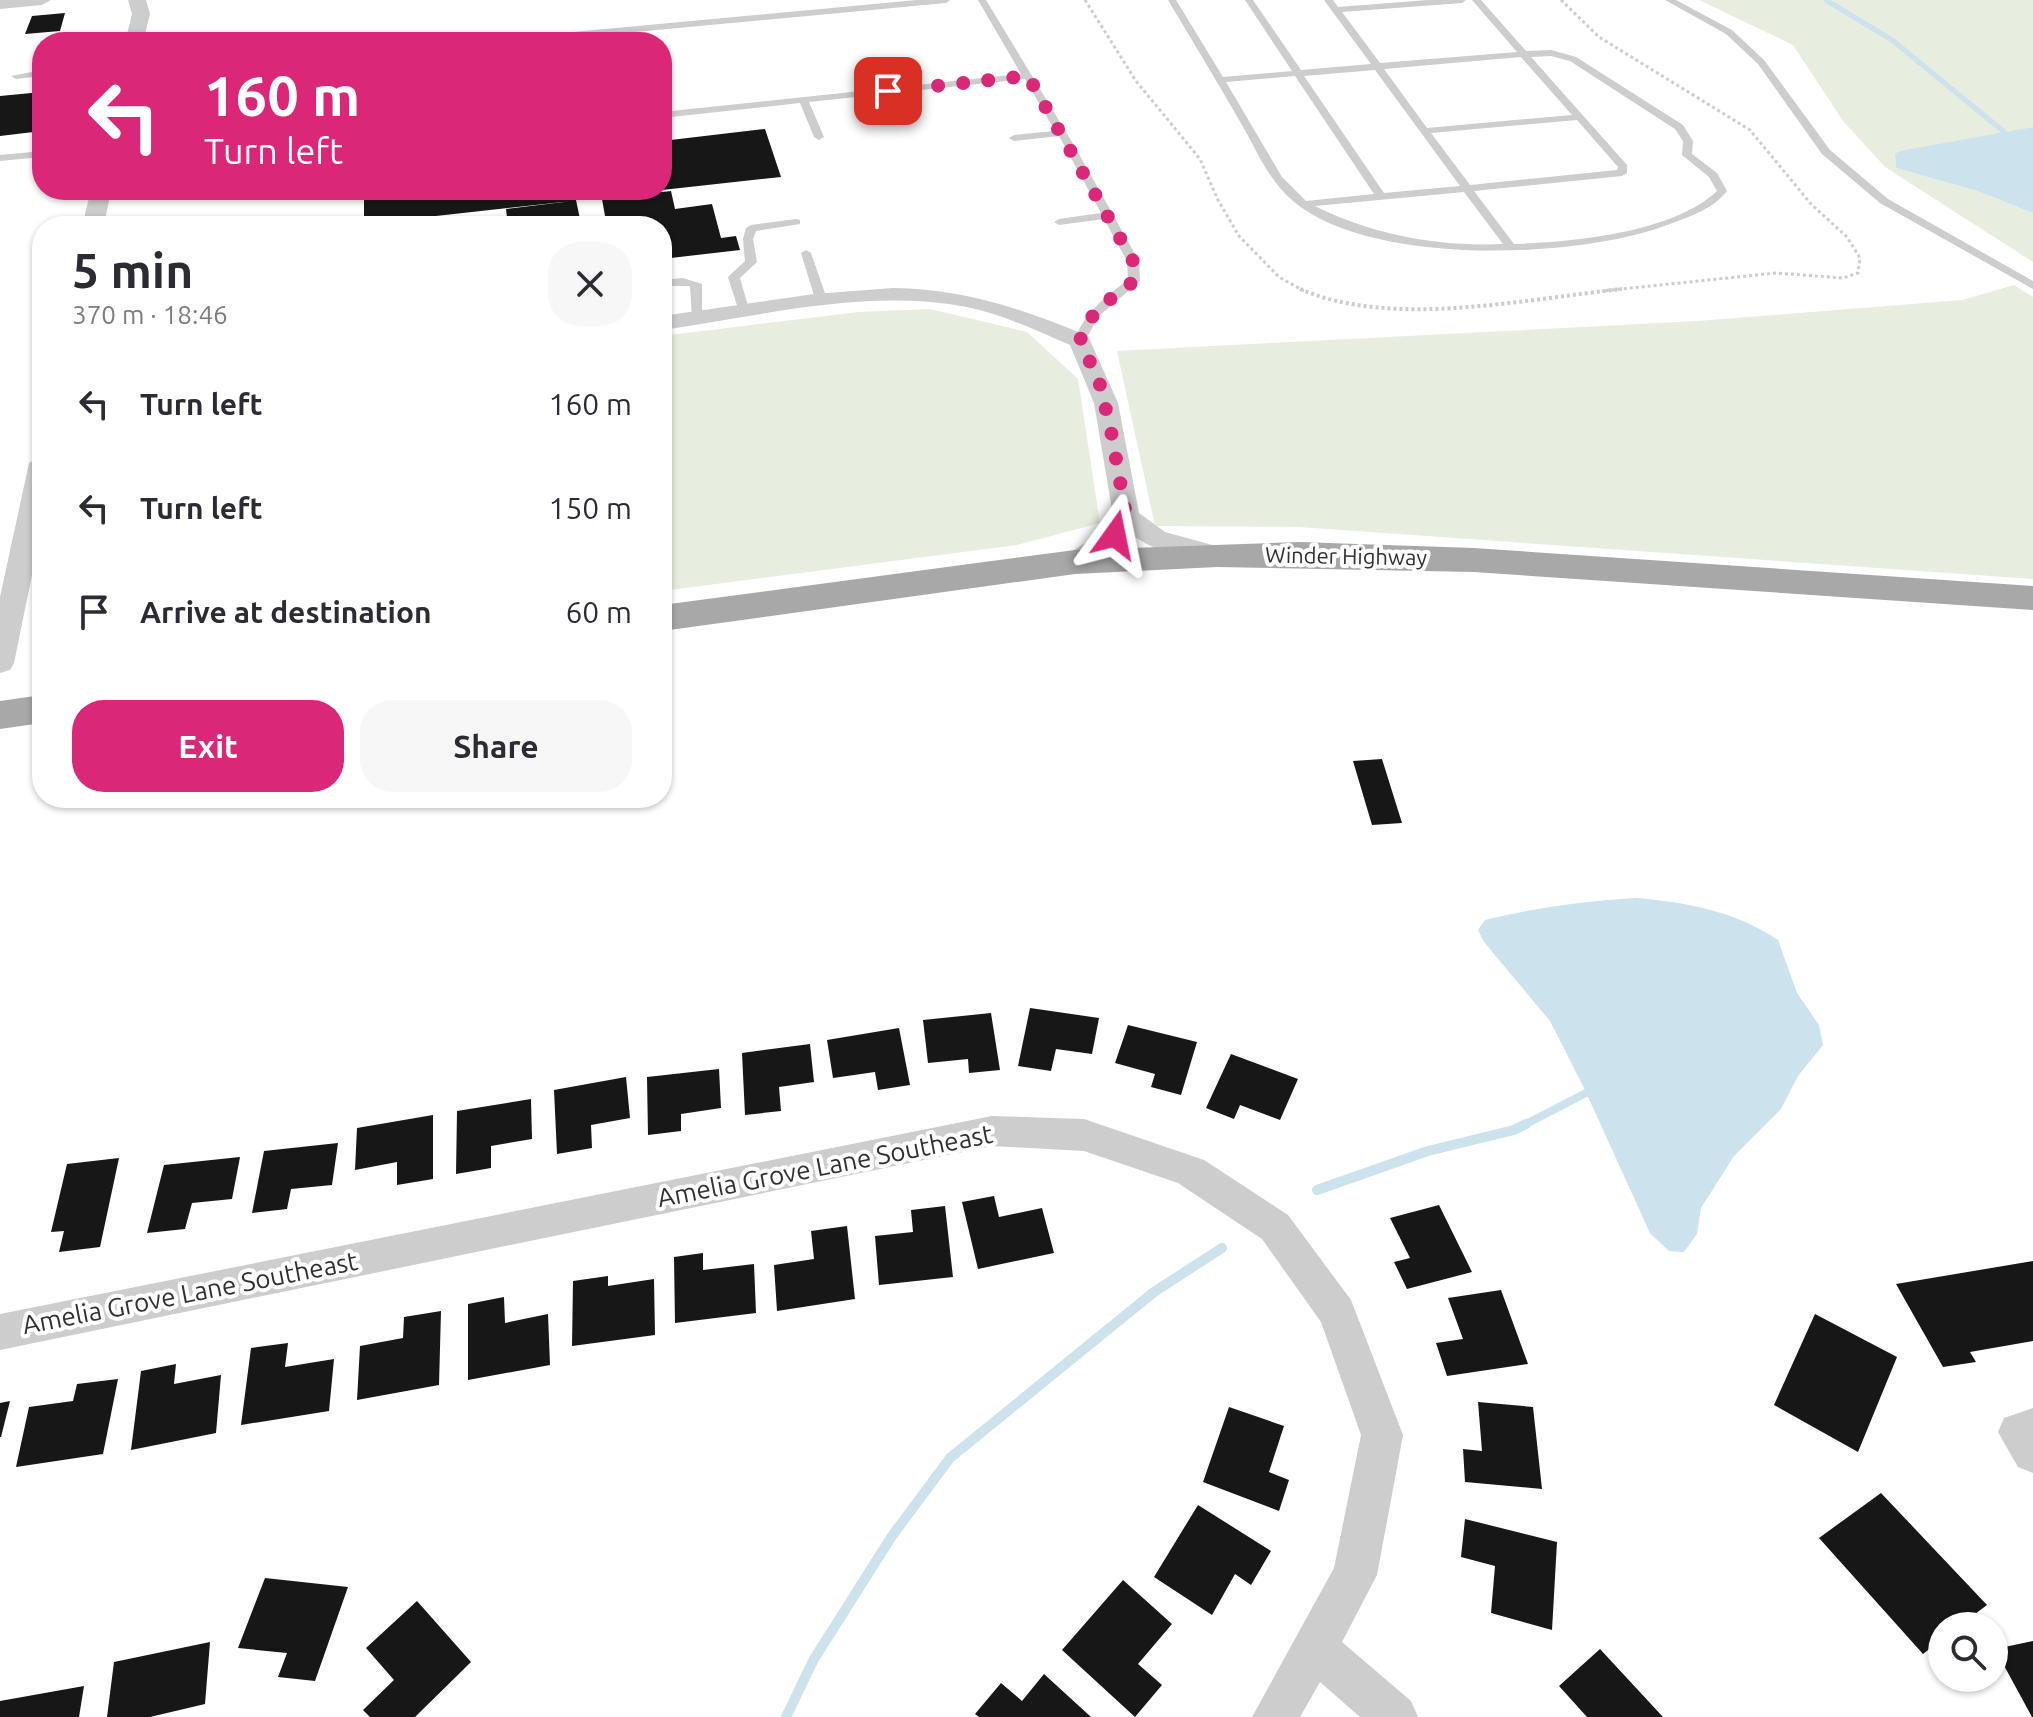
<!DOCTYPE html>
<html lang="en">
<head>
<meta charset="utf-8">
<style>
	:root { --surface:#fff; --page:#f7f7f7; --text:#2b2b33; --muted:#7c7c81; --accent:#db2777 }
	body { margin:0; font-family:Ubuntu,sans-serif; background:var(--page); color:var(--text); height:100vh; display:flex; flex-direction:column; font-size:30px; white-space:nowrap }
	* { box-sizing:border-box; margin:0 }
	p { font-size:26px; color:var(--muted) }
	.icon { flex:none; width:44px; height:44px; fill:none; stroke:currentColor; stroke-width:2; stroke-linecap:round; stroke-linejoin:round }
	.map { position:relative; flex:1; overflow:hidden }
	.drawer { position:absolute; left:32px; top:216px; width:640px; height:592px; display:flex; flex-direction:column; background:var(--surface); border-radius:32px; box-shadow:0 2px 6px #0004 }
	.drawer>* { flex:none }
	.guide { position:absolute; left:32px; top:32px; width:640px; height:168px; border-radius:32px; box-shadow:0 2px 6px #0004; background:#db2777; color:#fff; overflow:hidden }
	.buttons { position:absolute; left:1928px; top:1612px; display:grid; gap:16px }
	.buttons a { display:grid; place-items:center; width:80px; height:80px; border-radius:50%; background:var(--surface); box-shadow:0 2px 6px #0004; font-size:40px }
	.pin { position:absolute; display:grid; place-items:center; width:68px; height:68px; color:#fff; margin:-34px; border-radius:16px; box-shadow:0 4px 12px #0006 }
	.me { position:absolute; width:88px; margin:-44px; rotate:12deg; stroke-linejoin:round; filter:drop-shadow(0 0 6px #0008) }
	.turn { display:flex; align-items:center; gap:28px; height:168px; padding:0 40px; font-size:36px }
	.turn .icon { width:104px; height:104px; stroke-width:2.5 }
	.turn b { display:block; font-size:56px; line-height:68px }
	.round { display:grid; place-items:center; flex:none; width:84px; height:84px; border-radius:32px; background:var(--page) }
	.head { display:flex; align-items:center; justify-content:space-between; height:136px; padding:0 40px }
	h1 { font-size:48px; font-weight:700; line-height:60px }
	.action { display:flex; gap:16px; margin-top:auto; padding:16px 40px }
	.action a { flex:1; height:92px; border-radius:32px; background:var(--accent); color:#fff; font-size:32px; font-weight:700; line-height:92px; text-align:center }
	.action a+a { background:var(--page); color:var(--text) }
	ul { padding:0; list-style:none }
	li { display:flex; align-items:center; gap:24px; height:104px; padding:0 40px }
	li div { flex:1 }
	li b { display:block; font-size:30px }
	li em { font-style:normal }
	.map>svg:first-child { display:block }
	.green { fill:#e7eddf }
	.water { fill:#cce2ec }
	.lines { fill:none; stroke-linecap:round; stroke-linejoin:round }
	.stream-far2 { stroke:#cce2ec; stroke-width:5 }
	.stream-far1 { stroke:#cce2ec; stroke-width:8 }
	.stream { stroke:#cce2ec; stroke-width:10 }
	.building { fill:#171717 }
	.path-far1 { stroke:#cdcdcd; stroke-width:3; stroke-dasharray:3 3; stroke-linecap:butt }
	.path { stroke:#cdcdcd; stroke-width:4; stroke-dasharray:3 3; stroke-linecap:butt }
	.lane { fill:#cdcdcd; fill-rule:evenodd }
	.street { fill:#cdcdcd; fill-rule:evenodd }
	.primary { fill:#a8a8a8; fill-rule:evenodd }
	.route { stroke:#db2777; stroke-width:14; stroke-dasharray:0 25.2 }
	.labels { text-anchor:middle; stroke-width:8; stroke-linejoin:round; paint-order:stroke }
	.street-label { font-size:22px; fill:#303030; stroke:#fff }
	.near-street-label { font-size:26px; fill:#303030; stroke:#fff }
</style>
</head>
<body>
<div class="map">
<svg width="2033" height="1717" viewBox="0 0 2033 1717">
	<rect width="100%" height="100%" fill="#fff"/>
	<path class="green" d="M1699,0H2033V127L1895,154L1896,168L1977,191L2033,213V262L1885,167L1843,121L1793,45Z
		M2014,285L2033,297V579L1299,527L1155,526L1117,351L1698,321L1962,300Z
		M930,309L1027,332L1078,379L1100,523L1017,545L662,591V336L859,312Z"/>
	<path class="water" d="M2033,127V213L1977,191L1896,168L1895,154L1900,151Z
		M1636,898C1686,902 1735,911 1778,940L1797,993L1819,1025L1823,1045L1798,1076L1781,1109L1734,1156L1701,1208L1697,1234L1684,1252L1669,1251L1650,1233L1584,1088L1550,1021L1484,942L1478,930L1485,920C1535,908 1584,901 1636,898Z"/>
	<g class="lines">
		<path class="stream-far2" d="M1826,0L1892,40L2003,131"/>
		<path class="stream-far1" d="M1522,1126L1586,1093"/>
		<path class="stream" d="M1317,1190L1428,1151L1514,1130L1526,1124
			M786,1717L814,1659L892,1536L950,1458L1154,1292L1222,1248"/>
	</g>
	<path class="building" d="M65,13L60,31L25,34L32,16Z
		M42,92V131L0,136V96Z
		M765,129L781,177L662,190V141Z
		M364,190H648L576,200L580,219L605,216L602,199L671,191L675,209L712,204L721,238L736,236L740,250L662,259V226H508L506,209L572,201L364,224Z
		M1382,759L1402,823L1372,825L1353,761Z
		M1030,1008L1099,1018L1092,1054L1056,1049L1051,1071L1018,1066Z
		M991,1013L1000,1070L969,1073L968,1059L928,1063L923,1020Z
		M1128,1025L1197,1042L1181,1095L1151,1087L1155,1074L1115,1063Z
		M899,1028L910,1085L878,1090L875,1072L833,1078L827,1040Z
		M810,1044L814,1082L779,1087L781,1111L745,1115L742,1053Z
		M1231,1054L1298,1079L1280,1120L1240,1105L1234,1119L1206,1108Z
		M719,1069L721,1108L681,1114V1131L648,1135L647,1077Z
		M626,1077L630,1118L591,1125L592,1148L557,1154L554,1090Z
		M531,1099L532,1139L491,1146V1168L456,1174L457,1111Z
		M433,1115V1179L397,1185V1162L355,1170L357,1128Z
		M338,1143L332,1185L291,1189L287,1209L252,1213L264,1151Z
		M240,1157L232,1199L192,1203L185,1229L147,1233L164,1165Z
		M119,1158L100,1247L59,1252L64,1231L51,1232L67,1164Z
		M994,1196L999,1217L1042,1208L1054,1253L978,1269L962,1202Z
		M1439,1205L1472,1272L1407,1289L1394,1262L1410,1258L1390,1218Z
		M945,1206L953,1277L879,1285L875,1236L913,1232L911,1210Z
		M847,1226L855,1299L777,1311L774,1265L814,1259L811,1231Z
		M703,1253V1270L754,1264L756,1313L675,1323L674,1257Z
		M2033,1261V1341L1970,1352L1976,1362L1943,1367L1896,1284Z
		M608,1276V1286L654,1279L655,1335L572,1346L573,1281Z
		M1501,1290L1528,1364L1447,1376L1436,1343L1463,1339L1448,1298Z
		M504,1297L505,1323L548,1314L550,1365L468,1380V1304Z
		M441,1311L439,1385L357,1400L360,1346L403,1338L404,1317Z
		M1815,1314L1897,1357L1858,1452L1774,1405Z
		M288,1343L285,1367L334,1359L329,1411L241,1425L251,1348Z
		M176,1364L174,1384L221,1375L216,1433L131,1450L141,1371Z
		M118,1379L103,1454L16,1467L29,1407L73,1401L77,1384Z
		M10,1401L1,1437H0V1403Z
		M1478,1402L1533,1407L1542,1489L1465,1482L1463,1449L1482,1451Z
		M1229,1407L1284,1426L1269,1472L1289,1480L1279,1511L1203,1482Z
		M1881,1493L1987,1605L1959,1626H1942V1639L1923,1654L1819,1538Z
		M1198,1505L1271,1551L1251,1585L1235,1574L1212,1615L1154,1577Z
		M1465,1519L1557,1542L1552,1630L1491,1613L1495,1566L1461,1557Z
		M265,1578L348,1587L315,1681L278,1677L287,1653L238,1648Z
		M1123,1580L1172,1624L1138,1664L1162,1685L1135,1717L1062,1650Z
		M417,1601L471,1662L415,1717H370L363,1710L394,1680L366,1648Z
		M2033,1641V1717H2032L1995,1649Z
		M210,1642L205,1704L150,1717H107L114,1662Z
		M1600,1649L1663,1717H1587L1559,1686Z
		M1044,1674L1091,1717H979L975,1714L1001,1683L1022,1701Z
		M84,1686L79,1717H0V1701Z"/>
	<g class="lines">
		<path class="path-far1" d="M1085,0L1136,81L1200,159L1218,200L1239,236L1279,277L1304,291
			M1561,0L1599,37L1750,130L1811,204L1847,237L1860,258L1858,273L1843,278L1776,273L1602,291"/>
		<path class="path" d="M1300,289C1392,329 1524,299 1622,289"/>
		<path class="lane" d="M917,0H950L946,3L527,42H492L497,39Z
			M978,0H986L1075,147L1139,261L1140,281L1098,317L1084,343L1074,341C1084,313 1105,297 1128,280L1127,261L1104,219L1059,225L1054,222L1059,219L1101,213L1059,136L1014,141L1009,138L1014,135L1055,131L1025,79L809,102L824,137L819,140L814,137L800,103L662,118V112L1021,74Z
			M1168,0H1176L1223,77L1292,71L1245,0H1253L1301,70L1371,64L1324,0H1333L1338,7L1428,0H1466L1462,3L1342,12L1380,63L1517,52L1472,0H1481L1526,51L1551,50L1576,57L1683,125L1693,141L1692,154L1717,173L1727,191C1713,209 1691,216 1670,224C1580,259 1370,267 1293,201C1269,181 1257,151 1242,125C1218,83 1193,42 1168,0ZM1551,56L1570,61L1675,129L1683,141L1682,155L1709,177L1717,191C1673,233 1572,242 1514,244L1474,191L1622,176L1627,173V165L1531,57ZM1521,57L1572,115L1427,128L1384,69ZM1375,70L1460,186L1384,193L1304,76ZM1295,76L1374,194L1306,201L1282,177L1226,82ZM1577,120L1618,167L1617,170L1470,185L1431,133ZM1464,192L1503,244C1439,247 1373,235 1315,206Z
			M1665,0H1676L1732,30L1764,60L1830,150L1888,199L2033,281V289L1880,203L1822,154L1758,64L1726,34Z
			M42,70V76L16,79L11,76Z
			M42,151V157L0,161V155Z
			M315,190H325V193L316,195Z
			M796,219L800,220V224L756,231L753,239L757,262L740,278L750,313L740,315L728,277L745,261L743,239L746,228L751,225Z
			M806,250L811,253L828,302L826,304L816,302L801,253Z
			M683,278L702,284V320L692,318L690,286H662V280Z"/>
		<path class="street" d="M0,0H51L42,5L0,9Z
			M128,0H146L150,14L143,42H125L132,14Z
			M91,190H111L104,226H82Z
			M893,288C964,289 1023,309 1088,336L1118,403L1139,513L1165,532L1227,549L1230,555L1227,561C1199,568 1152,550 1129,533C1119,550 1086,573 1065,568L1061,562L1065,556L1105,530L1113,515L1094,403L1070,345C1037,331 1002,314 967,307C867,288 761,316 662,330V316L814,294Z
			M42,455V526L14,663L10,670L0,673V597L29,463Z
			M992,1116L1084,1119L1204,1160L1288,1215L1351,1300L1403,1435L1377,1575L1342,1642L1411,1701L1418,1717H1360L1320,1682L1300,1717H1252L1334,1568L1361,1435L1321,1322L1262,1239L1178,1183L1084,1151L992,1146L0,1350V1314Z
			M2033,1408V1473L2018,1467L1998,1432L2004,1418Z"/>
		<path class="primary" d="M1299,542L1474,548L2033,586V610L1474,572L1217,567L1075,574L662,631V605L1075,550Z
			M42,695V723L0,729V701Z"/>
	</g>
	<g class="lines">
		<path class="route" d="M888,91L1028,76L1133,261L1134,281C1112,298 1087,313 1080,341L1099,381L1111,431L1126,515L1115,535"/>
	</g>
	<g class="labels">
		<g class="street-label">
			<text transform="translate(1346 556) rotate(1)" y="8">Winder Highway</text>
		</g>
		<g class="near-street-label">
			<text transform="translate(825 1166) rotate(-11)" y="9">Amelia Grove Lane Southeast</text>
			<text transform="translate(190 1293) rotate(-11)" y="9">Amelia Grove Lane Southeast</text>
		</g>
	</g>
</svg>
<div class="buttons">
<a><svg class="icon" aria-label="search" viewBox="0 0 24 24"><circle cx="10" cy="10" r="6"/><path d="M15 15l6 6"/></svg></a>
</div>
<div class="pin" style="left:888px;top:91px;background:#d93025"><svg class="icon" aria-label="arrive" viewBox="0 0 24 24"><path d="M6 21V4h12l-3 4 3 4H6"/></svg></div>
<svg class="me" style="left:1115px;top:535px" viewBox="-20 -20 40 40"><path d="M0-17L14 15 0 8-14 15z" fill="#db2777" stroke="#fff" stroke-width="4"/></svg>
<div class="guide">
<div class="turn"><svg class="icon" aria-label="left" viewBox="0 0 24 24"><path d="M17 20v-9H6M10 6l-5 5 5 5"/></svg><div><b>160 m</b>Turn left</div></div>
</div>
<section class="drawer">
<div class="head"><div><h1>5 min</h1><p>370 m · 18:46</p></div><a class="round"><svg class="icon" aria-label="close" viewBox="0 0 24 24"><path d="M6 6l12 12M18 6L6 18"/></svg></a></div>
<ul>
<li><svg class="icon" aria-label="left" viewBox="0 0 24 24"><path d="M17 20v-9H6M10 6l-5 5 5 5"/></svg><div><b>Turn left</b></div><em>160 m</em></li>
<li><svg class="icon" aria-label="left" viewBox="0 0 24 24"><path d="M17 20v-9H6M10 6l-5 5 5 5"/></svg><div><b>Turn left</b></div><em>150 m</em></li>
<li><svg class="icon" aria-label="arrive" viewBox="0 0 24 24"><path d="M6 21V4h12l-3 4 3 4H6"/></svg><div><b>Arrive at destination</b></div><em>60 m</em></li>
</ul>
<div class="action"><a>Exit</a><a>Share</a></div>
</section>
</div>
</body>
</html>
